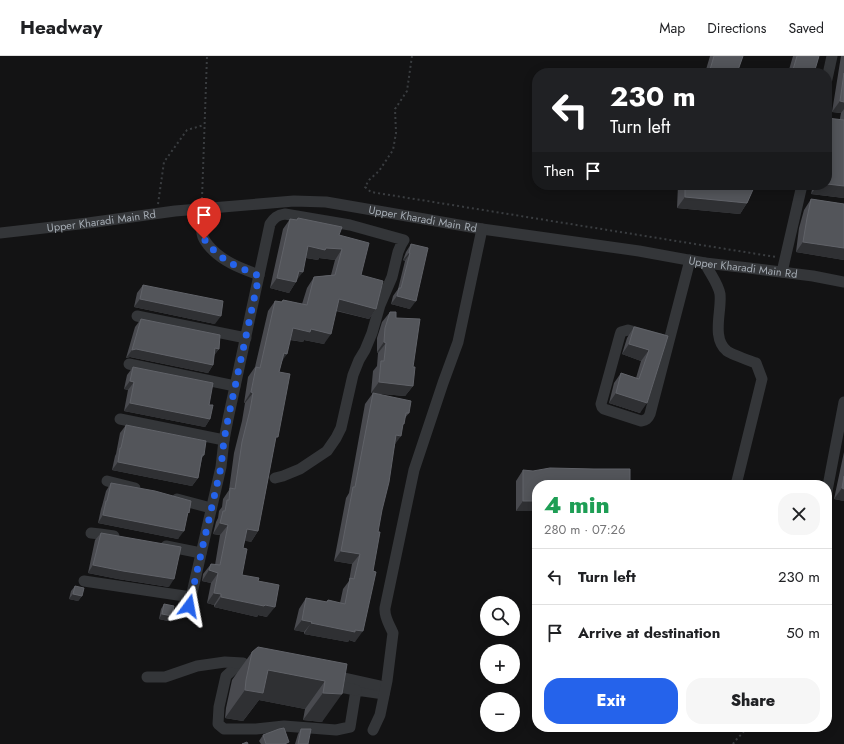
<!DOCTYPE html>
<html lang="en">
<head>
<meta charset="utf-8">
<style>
	:root { --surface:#fff; --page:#f6f6f6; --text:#202124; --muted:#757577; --line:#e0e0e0; --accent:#2563eb }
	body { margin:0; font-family:Jost,sans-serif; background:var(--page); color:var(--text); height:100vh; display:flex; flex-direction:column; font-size:15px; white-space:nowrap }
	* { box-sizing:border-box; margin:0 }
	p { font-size:13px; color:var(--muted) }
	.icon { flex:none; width:22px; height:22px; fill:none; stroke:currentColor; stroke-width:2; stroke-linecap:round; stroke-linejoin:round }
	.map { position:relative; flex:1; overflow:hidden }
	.panel { position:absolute; left:532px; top:424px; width:300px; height:252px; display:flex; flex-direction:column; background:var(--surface); border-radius:16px; box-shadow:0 2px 10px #0003 }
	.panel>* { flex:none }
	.guide { position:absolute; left:532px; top:12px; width:300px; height:122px; border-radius:16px; box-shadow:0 2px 10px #0003; background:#202124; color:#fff; overflow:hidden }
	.buttons { position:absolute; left:480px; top:540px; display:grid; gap:8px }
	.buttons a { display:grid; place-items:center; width:40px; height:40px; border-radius:50%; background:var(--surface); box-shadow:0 2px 10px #0003; font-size:20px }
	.pin { position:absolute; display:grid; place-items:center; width:34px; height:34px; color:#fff; margin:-41px -17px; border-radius:50% 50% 50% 0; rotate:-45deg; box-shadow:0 0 4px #0007 }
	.pin .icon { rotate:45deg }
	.me { position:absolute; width:44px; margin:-22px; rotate:13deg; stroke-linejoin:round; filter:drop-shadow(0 0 3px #0008) }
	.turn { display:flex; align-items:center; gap:14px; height:84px; padding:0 12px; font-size:18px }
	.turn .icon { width:52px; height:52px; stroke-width:2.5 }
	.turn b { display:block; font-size:28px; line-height:34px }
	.then { display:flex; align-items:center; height:38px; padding:0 12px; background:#0003; gap:8px; font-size:15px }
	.round { display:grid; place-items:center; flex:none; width:42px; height:42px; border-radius:16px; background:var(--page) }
	.head { display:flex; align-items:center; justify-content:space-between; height:68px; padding:0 12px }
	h1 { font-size:24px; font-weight:800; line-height:30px; color:#1e9e55 }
	.action { display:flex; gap:8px; margin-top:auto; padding:8px 12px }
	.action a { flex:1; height:46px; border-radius:16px; background:var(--accent); color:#fff; font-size:16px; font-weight:800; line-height:46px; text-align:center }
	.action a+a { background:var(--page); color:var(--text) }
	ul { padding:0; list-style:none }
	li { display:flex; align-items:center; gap:12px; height:56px; padding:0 12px; border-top:1px solid var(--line) }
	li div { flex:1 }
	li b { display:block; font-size:15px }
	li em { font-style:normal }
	header { display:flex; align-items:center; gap:24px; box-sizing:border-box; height:56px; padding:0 20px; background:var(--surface); border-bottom:1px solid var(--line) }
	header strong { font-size:19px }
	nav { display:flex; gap:22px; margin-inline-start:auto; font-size:14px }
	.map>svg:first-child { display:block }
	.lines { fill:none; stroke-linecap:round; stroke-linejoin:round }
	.path { stroke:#3a3d40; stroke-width:2; stroke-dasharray:2 3; stroke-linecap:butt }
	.minor { stroke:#343639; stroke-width:11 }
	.wall { fill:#494a4f }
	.shaded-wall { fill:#2f3033 }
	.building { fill:#53555a; stroke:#606268 }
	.route { stroke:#2563eb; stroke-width:7; stroke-dasharray:0 12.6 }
	.labels { text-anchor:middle; stroke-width:4; stroke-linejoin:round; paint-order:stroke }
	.street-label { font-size:11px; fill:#a5acb4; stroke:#0e0e0f }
</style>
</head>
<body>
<header>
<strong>Headway</strong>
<nav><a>Map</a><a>Directions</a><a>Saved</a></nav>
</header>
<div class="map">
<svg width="844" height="688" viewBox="0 0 844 688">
	<rect width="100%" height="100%" fill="#131314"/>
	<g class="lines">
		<path class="path" d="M412,0L407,35L395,53L396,77L393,94L379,115L369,124L365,131L371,136L776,201
			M202,143L207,0
			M158,148L164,106L187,74L204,69
			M733,688L735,685L748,671"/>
		<g class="minor">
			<path d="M827,23L832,0"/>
			<path d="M201,153C201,162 200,172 203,181C204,184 206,186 208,189C221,205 240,212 259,219"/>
			<path id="s1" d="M0,177L88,167L175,155L294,145L326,146L482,173L639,195L705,207L749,212L813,220L844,226"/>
			<path d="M705,207C710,218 718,227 720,238C722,255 711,282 727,295C733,299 748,304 756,307L762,323L736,429"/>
			<path d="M782,216L802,129"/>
			<path d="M137,260L246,282"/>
			<path d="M668,285L628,274L621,276L620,279L601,348L602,351L604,353L641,365C646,364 648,363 650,358L690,204"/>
			<path d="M129,308L235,330"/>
			<path d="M120,363L224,384"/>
			<path d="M107,425L135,432"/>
			<path d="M827,435L844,346"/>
			<path d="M177,443L211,452"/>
			<path d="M91,477L100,478L114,480"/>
			<path d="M166,490L201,497"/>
			<path d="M84,525L191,541"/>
			<path d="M189,550L221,411L224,384L228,363L270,168C274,162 277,159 285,158L350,169L404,184L401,189L398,196L392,221L380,249L372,277L365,294L359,304L353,319L341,372L336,382L327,395L300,413L283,420L275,422"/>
			<path d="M255,614L236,611L226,620L219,651L218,668L224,673H256L284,670L336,674L350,671L356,634L384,638"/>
			<path d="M331,619L385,631"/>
			<path d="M147,621H165L197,610L225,606L243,607"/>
			<path d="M329,629L356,634"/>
			<path d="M373,674L380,659L387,625L393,577C390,569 384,562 385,552L414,414L443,327L458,286L482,173"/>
		</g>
	</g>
	<path class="wall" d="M710,0H743L737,17H705Z
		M793,0H819L814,17H788Z
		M841,0H844V142L811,138L813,129H827L841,57L832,56Z
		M678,129H755L747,147L740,158L677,152Z
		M811,143L844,148V204L796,196L799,172L804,154Z
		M298,162L339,179L361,219L376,253L369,263L336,255L324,288L304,284L303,286L290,284L282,305L279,316L275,386L258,475L251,486L245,484L243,492L242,519L258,525L267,561L258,559L257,561L214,551V549L207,547L211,527L202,525L203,518L211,508L215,509L220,479L213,478L216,466L218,462L219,455L222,451L223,443L229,434L234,397L242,365L245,347H244L248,321L255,311L268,255L275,245L281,246L283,244L302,248L307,232L314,221L331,219L335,204L319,202L318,204L306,202L297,224L289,237L270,232L283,173L290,163L296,164Z
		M411,188L410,253L391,248L393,240L398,233L405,205L403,204L406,196Z
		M143,229L215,268L134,251L137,237Z
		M390,256L396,262L413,311V330L405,340L371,337L373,315L377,310L378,297L377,296V282L382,266Z
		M141,263L219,293L214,299L213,309L208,317L130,301L126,302L135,271Z
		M634,271L668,280L640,357L609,347L614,327L621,317L636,322L641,305L622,298L627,282Z
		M133,311L209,349L210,363L205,371L124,355L128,334L124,333L127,319Z
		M373,337L409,357L405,362L395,388L355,586L349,584L348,586L304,578V576L294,574L299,553L306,542L326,546L328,544L340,547L343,533L349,525L352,508L334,505L346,442L349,437L365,348Z
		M126,369L204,399L202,402L198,422L192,430L112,414L115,400L116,398L120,377Z
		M844,396V445L834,443Z
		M523,414L537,429V455H516V425Z
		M111,427L187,460L178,483L98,467L101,453L102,450L106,435Z
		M101,477L169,531L118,523L88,517L95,484Z
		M75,530L82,540L78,545L69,543L71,535Z
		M164,548L172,560L168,565L159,563L161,553Z
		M252,596L347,608L322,666L303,664L305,653L259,644L243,665L225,662L226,652L232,624Z
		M301,673L308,688H295L298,678Z
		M263,679L288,688H261L259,685Z"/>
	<path class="shaded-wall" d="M840,45L844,46V53L841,57L832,56Z
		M827,128L844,130V142L811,138L818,129H827Z
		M685,141L747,147L740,158L677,152Z
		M803,186L844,192V204L796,196Z
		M308,190L326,192L342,193L335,204L319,202L318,204L301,201Z
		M409,197H410L405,205L403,204Z
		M299,215L303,216L295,226H296L289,237L270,232L277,222Z
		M397,240L416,245L410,253L391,248Z
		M140,243L221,260L215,268L134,251Z
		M339,243L376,253L369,263L331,253Z
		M293,272L311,273L331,278L324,288L304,284L303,286L286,283Z
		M384,286L386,287L378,297L377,296Z
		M629,288L649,294L641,305L622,298Z
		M215,292L219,293L213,301Z
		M136,293L213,309L208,317L130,301L126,302L132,294Z
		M284,297L287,298L280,308Z
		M130,325L134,326L128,334L124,333Z
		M379,326L413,330L405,340L371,337Z
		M251,336L253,337L245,347H244Z
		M616,337L647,347L640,357L609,347Z
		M130,347L210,363L205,371L124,355Z
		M396,379L401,380L393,391Z
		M118,406L198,422L192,430L112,414Z
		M842,432L844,433V445L834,443Z
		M523,445H537V455H516Z
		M103,459L184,475L178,483L98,467Z
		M220,467L228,469L220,479L213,478Z
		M247,473L258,475L251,486L240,484Z
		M341,495L360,498L352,508L334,505Z
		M93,509L174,523L169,531L118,523L88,517Z
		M209,514L218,517L211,527L202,525Z
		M214,537L221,538L214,549L207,547Z
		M73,538L82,540L78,545L69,543Z
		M221,541L265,549L275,551L267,561L258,559L257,561L214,551Z
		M162,558L172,560L168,565L159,563Z
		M302,564L312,566L304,576L294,574Z
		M311,567L355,574L363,575L355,586L349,584L348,586L304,578Z
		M268,614L325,625L305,653L259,644L243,665L225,662L245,634Z
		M323,637L342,638L322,666L303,664Z"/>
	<path class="building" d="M714,0H743L737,17H709Z
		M797,0H819L814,17H792Z
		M844,17V46L840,45Z
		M827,62L844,64V130L827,128Z
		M685,129H755L747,147L685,141Z
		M811,143L844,148V192L803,186L807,162Z
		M298,162L342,171L339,179L369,187L361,219L383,225L376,253L339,243L331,278L311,273L310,276L293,272L287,298L284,297L279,316L290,318L278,381H276L258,475L247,473L243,492L247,493L242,519L259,522L258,525L279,529L275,551L265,549L264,550L221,541V538L214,537L218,517L209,514L211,508L220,509L228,469L220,467L223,455H225L227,444H229L230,432L235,433L242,386L250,354L253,337L251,336L256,311L260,312L275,245L282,246L283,244L307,249L314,221L335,219L342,193L326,192L325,194L308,190L303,216L299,215L296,226L277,222L290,163L297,164Z
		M411,188L428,192L416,245L397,240L399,232H401L410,197H409Z
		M143,229L223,245L221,260L140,243Z
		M390,256H396V262L420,263L413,311H415L413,330L379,326L381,305H384L386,287L384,286L385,272Z
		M141,263L220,279L219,293L215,292L213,309L136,293L132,294Z
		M634,271H635L668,280L663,296L647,347L616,337L621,317L639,323L649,294L629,288Z
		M133,311L213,327L209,349H213L210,363L130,347L134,326L130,325Z
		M373,337L411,345L409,357H406L404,368H403L401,380L396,379L389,426L382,454L378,476H380L373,515L376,516L363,575L355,574V576L311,567L312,566L302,564L306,542L327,546L328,544L345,548L350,522L354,523L360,498L341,495L353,431H355Z
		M126,369L206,385L204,399H202L198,422L118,406L120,392H121Z
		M550,412L594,413H630V429H537V445H523V414L533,415Z
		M844,420V433L842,432Z
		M111,427L155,435L191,445L189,457L188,456L184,475L103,459L106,445H107Z
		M101,477L181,491L174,523L123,515L93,509Z
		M75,530L84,532L82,540L73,538Z
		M164,548L174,550L172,560L162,558Z
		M258,591L347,608L342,638L323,637L325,625L268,614L263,637L245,634L246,624L252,596Z
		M284,672L289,686L284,688H266L263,679L279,673Z
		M301,673H311L308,688H298Z
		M247,686L248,688H242Z"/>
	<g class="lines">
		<path class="route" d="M189,550L221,411L224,384L228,363L259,220C234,209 221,205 204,183"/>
	</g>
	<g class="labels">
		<g class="street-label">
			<text dy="4" stroke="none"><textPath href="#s1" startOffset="426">Upper Kharadi Main Rd</textPath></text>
			<text dy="4" stroke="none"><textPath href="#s1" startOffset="102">Upper Kharadi Main Rd</textPath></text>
			<text dy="4" stroke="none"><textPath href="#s1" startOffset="750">Upper Kharadi Main Rd</textPath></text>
		</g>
	</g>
</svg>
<div class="buttons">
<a><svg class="icon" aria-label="search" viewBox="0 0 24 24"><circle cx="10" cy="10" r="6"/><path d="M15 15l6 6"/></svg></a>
<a>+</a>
<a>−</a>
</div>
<div class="pin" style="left:204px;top:183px;background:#d93025"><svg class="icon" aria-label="arrive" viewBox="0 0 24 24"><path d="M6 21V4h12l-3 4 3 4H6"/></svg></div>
<svg class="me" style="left:189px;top:550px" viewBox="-20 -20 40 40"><path d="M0-17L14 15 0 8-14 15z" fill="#2563eb" stroke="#fff" stroke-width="4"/></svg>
<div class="guide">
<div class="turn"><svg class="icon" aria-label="left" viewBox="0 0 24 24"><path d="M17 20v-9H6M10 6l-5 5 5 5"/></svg><div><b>230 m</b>Turn left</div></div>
<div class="then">Then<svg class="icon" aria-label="arrive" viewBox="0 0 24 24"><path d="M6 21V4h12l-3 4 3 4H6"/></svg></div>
</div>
<section class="panel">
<div class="head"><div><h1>4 min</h1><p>280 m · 07:26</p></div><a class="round"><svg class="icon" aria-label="close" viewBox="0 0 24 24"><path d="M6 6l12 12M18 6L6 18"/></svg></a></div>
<ul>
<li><svg class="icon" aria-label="left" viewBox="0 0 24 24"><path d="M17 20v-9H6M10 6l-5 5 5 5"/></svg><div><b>Turn left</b></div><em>230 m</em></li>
<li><svg class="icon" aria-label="arrive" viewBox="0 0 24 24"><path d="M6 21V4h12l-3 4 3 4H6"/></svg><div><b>Arrive at destination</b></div><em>50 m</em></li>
</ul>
<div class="action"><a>Exit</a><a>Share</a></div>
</section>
</div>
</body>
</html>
